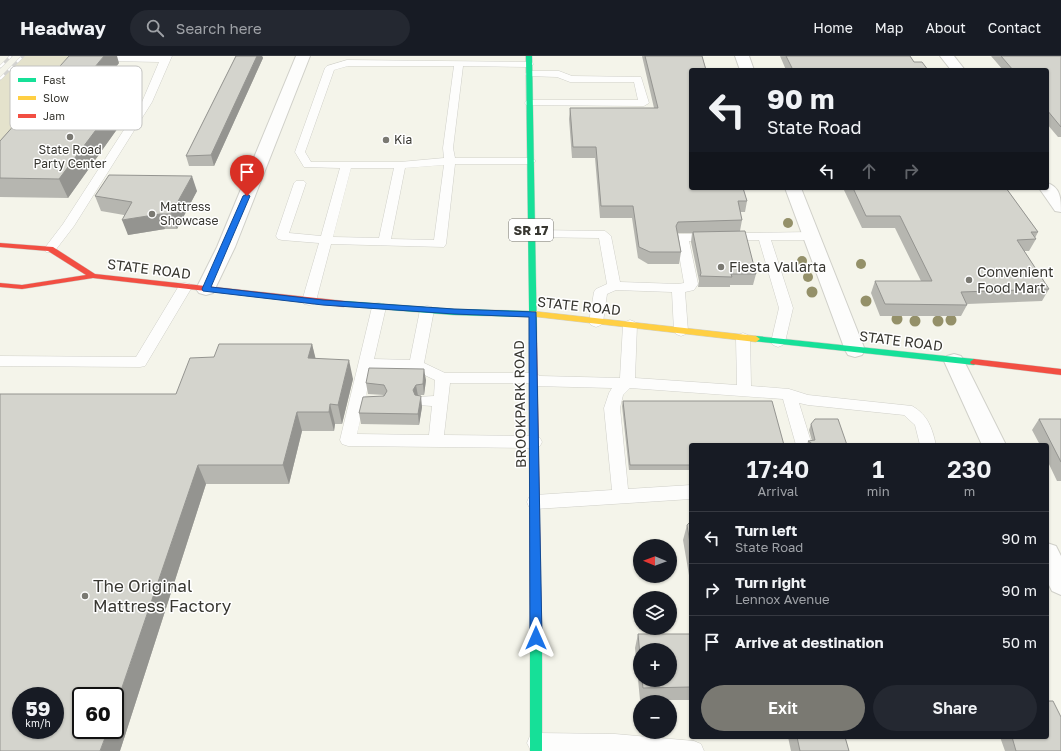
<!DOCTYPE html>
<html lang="en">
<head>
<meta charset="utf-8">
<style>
	:root { --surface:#171b24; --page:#242831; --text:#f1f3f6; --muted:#9ea1a6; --line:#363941; --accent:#7a7972 }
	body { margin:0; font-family:"Golos Text",sans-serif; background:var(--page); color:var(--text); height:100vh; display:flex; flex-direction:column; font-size:15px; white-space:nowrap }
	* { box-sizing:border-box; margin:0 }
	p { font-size:13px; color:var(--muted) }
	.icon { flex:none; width:22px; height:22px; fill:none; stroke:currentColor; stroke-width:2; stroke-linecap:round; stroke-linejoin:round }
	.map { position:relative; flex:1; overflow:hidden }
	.panel { position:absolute; left:689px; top:387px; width:360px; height:296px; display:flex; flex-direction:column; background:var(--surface); border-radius:4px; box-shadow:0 1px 3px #0004 }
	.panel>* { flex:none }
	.top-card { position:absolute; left:689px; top:12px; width:360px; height:122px; border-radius:4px; box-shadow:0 1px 3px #0004; background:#171b24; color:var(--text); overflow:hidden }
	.needle { width:26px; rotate:271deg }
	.buttons { position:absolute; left:633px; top:483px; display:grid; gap:8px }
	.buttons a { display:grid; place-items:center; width:44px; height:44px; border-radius:50%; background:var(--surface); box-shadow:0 1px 3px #0004; font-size:20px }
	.speed { position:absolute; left:12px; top:631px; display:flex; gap:8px; font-size:20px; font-weight:700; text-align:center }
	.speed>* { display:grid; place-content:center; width:52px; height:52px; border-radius:50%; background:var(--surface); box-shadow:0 1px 3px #0004; line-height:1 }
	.speed small { font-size:10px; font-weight:400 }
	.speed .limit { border:2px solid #111; border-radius:6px; background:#fff; color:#111 }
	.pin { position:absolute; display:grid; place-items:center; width:34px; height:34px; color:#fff; margin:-41px -17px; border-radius:50% 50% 50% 0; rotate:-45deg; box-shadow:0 0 4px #0007 }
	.pin .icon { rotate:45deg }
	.me { position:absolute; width:44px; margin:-22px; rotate:0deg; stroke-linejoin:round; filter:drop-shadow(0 0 3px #0008) }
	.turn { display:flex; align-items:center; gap:14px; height:84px; padding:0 12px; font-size:18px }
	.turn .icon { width:52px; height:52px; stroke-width:2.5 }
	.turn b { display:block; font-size:28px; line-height:34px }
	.lanes { display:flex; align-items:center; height:38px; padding:0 12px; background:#0003; justify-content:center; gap:20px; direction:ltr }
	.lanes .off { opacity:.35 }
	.eta { display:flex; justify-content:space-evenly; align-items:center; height:68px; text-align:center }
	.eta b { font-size:24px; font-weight:600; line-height:28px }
	.cta { display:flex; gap:8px; margin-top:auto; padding:8px 12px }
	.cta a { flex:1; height:46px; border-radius:24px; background:var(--accent); color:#fff; font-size:16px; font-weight:600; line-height:46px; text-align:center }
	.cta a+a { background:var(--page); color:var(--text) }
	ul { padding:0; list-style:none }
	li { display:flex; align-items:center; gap:12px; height:52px; padding:0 12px; border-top:1px solid var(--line) }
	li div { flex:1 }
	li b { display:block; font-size:15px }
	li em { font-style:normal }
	header { display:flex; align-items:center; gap:24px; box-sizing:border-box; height:56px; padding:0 20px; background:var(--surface); border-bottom:1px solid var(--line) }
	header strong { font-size:19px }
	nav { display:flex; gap:22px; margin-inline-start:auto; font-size:14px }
	.search { width:280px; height:36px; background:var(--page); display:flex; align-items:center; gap:10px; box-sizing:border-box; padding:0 14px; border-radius:22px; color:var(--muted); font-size:15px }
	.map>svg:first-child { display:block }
	.green { fill:#e4e2cc }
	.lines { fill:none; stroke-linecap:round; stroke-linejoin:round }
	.lane-casing { stroke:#d0d0c9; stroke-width:1 }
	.street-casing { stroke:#d0d0c9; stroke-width:2 }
	.fast-casing { stroke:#d0d0c9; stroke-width:1 }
	.slow-casing { stroke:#d0d0c9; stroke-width:1 }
	.jam-casing { stroke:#d0d0c9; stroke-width:1 }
	.lane { fill:#fdfdfc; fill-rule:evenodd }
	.street { fill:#fdfdfc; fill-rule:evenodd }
	.fast { fill:#16e098; fill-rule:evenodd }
	.slow { fill:#ffcf43; fill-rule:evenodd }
	.jam { fill:#f24e42; fill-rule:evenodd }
	.rail-casing { stroke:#d4d4d1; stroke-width:3 }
	.rail { stroke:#fff; stroke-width:2; stroke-dasharray:6; stroke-linecap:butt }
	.tree { fill:#949069 }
	.wall { fill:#b6b6b0; fill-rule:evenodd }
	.shaded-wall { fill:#949490 }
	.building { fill:#d4d4cd; stroke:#949490; fill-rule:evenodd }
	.route { fill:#1a73e8; stroke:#114b97 }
	.poi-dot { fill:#7a7972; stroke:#fff; stroke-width:1.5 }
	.labels { text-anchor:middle; stroke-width:3; stroke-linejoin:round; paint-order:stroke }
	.far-poi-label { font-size:12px; fill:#383731; stroke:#fff; text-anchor:start }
	.shield { fill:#fff; stroke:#74736f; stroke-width:1 }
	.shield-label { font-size:13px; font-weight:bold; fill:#383731 }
	.poi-label { font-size:14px; fill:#383731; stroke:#fff; text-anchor:start }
	.street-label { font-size:14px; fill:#383731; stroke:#fff }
	.near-poi-label { font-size:17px; fill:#383731; stroke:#fff; text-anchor:start }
	.key { fill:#fff; stroke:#c3c3c1; stroke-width:1 }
	.key-label { font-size:11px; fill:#383731 }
</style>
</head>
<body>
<header>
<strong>Headway</strong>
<div class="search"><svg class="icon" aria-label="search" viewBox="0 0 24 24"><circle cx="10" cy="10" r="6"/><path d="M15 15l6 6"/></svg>Search here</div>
<nav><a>Home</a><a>Map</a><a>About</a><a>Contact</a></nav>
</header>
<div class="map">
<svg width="1061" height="695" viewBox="0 0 1061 695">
	<rect width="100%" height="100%" fill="#f4f4ea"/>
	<path class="green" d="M23,0H80L0,90V23Z"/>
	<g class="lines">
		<defs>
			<path id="lane" d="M108,0H172L152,46L74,170L54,196H46L44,193L63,168L142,46L159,6L111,5L106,2Z
				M347,4L532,6L534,8L529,11L463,10L453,92L455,102H531L536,105L531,108H455L446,188L444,191L331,188L316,245L314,248L309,249L304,248L302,245L319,187L282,184L278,183L276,180L294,127L296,125H304L306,127L289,177L321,180L340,112L304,111L295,96L325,12L327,10ZM348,10H454L443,92L444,102L400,106H311L305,96L334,14ZM444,109L434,184L391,183L405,112ZM351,112H394L379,182L333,181Z
				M530,15H559L572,20L641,21L649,47L644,50L526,49L525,47L526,45L530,44H638L634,26H570L557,21L527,20L525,18L527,16Z
				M532,174L605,175L611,180L620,226L678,228L684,227L676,181L678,178L812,176L816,177L818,180L816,183L812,184H771L793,252L785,286L783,289L778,291L773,289L771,286L779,252L759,184L689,185L698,228L694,234L685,236L688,275L686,278L681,280L676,278L674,275L672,236L616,234L607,238L603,266L601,269L596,271L591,269L589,266L594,236L596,233L607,228L599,182L528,181L526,178L528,175Z
				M185,227L190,228L192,231L145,310L140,311L0,310V300L136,301L180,228Z
				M379,247L384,248L386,251L374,303L410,304L420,254L422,251L427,250L432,251L434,254L424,307L445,317H534L540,320L620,322L623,269L625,266L630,264L635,266L637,269L635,322L737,329L736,282L738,279L743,277L748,279L750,282L751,330L789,333L808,339L912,350C928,359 932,372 936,389H920L915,369L904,359L808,349L799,347L812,389H796L783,343L630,332L623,339L620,352L628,433L691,429V443L535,453L529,451L527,446L529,441L535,439L612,434L604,352L609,337L612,332L534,330L528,327H450L444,379L534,380L540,382L542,386L540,390L534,392L348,390L342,388L340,384L372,251L374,248ZM372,313L414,314L435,324L434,340L418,341L416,345L418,349L432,350L429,379L357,378Z
				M537,677L615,678L694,685L701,688L704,695H531L527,687L530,680Z"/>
			<path id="street" d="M296,0H310L235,191L213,237L206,239L199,237L196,233L217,191Z
				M735,0H749L754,14H740Z
				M940,0H954L965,14H951Z
				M1047,127C1061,131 1061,144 1061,156L1055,155L1039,132H1047Z
				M785,132H801L865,294L862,299L855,301L848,299L845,294Z
				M954,298L961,300L964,305L1006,389H982L944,305L947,300Z
				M1047,487L1056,490L1061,500V539L1052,535L1047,525Z"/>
			<path id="fast" d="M526,0H532L537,287L536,289H530L529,287V261L454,259L341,250L340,248L344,245L454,253L529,255Z
				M756,280L974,303L978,306L974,309L753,285L752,283L753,281Z
				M536,581L540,582L542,586V695H530V586L532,582Z"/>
			<path id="slow" d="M532,255L756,280L760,283L756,286L529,260L528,258L529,256Z"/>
			<path id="jam" d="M0,187L53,191L95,218L344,245L348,248L344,251L93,222L22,233L0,231V227L22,229L86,219L48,195L0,191Z
				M533,284L537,287L542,586L540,590L536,591L532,590L530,586L529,287Z
				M974,303L1061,313V319L971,308L970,306Z"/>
		</defs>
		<use href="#lane" class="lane-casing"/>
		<use href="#street" class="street-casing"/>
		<use href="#fast" class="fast-casing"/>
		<use href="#slow" class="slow-casing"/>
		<use href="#jam" class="jam-casing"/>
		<use href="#lane" class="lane"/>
		<use href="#street" class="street"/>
		<use href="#fast" class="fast"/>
		<use href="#slow" class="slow"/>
		<use href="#jam" class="jam"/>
		<defs>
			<path id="rail" d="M0,11L11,0
				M0,23L23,0"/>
		</defs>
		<use href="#rail" class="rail-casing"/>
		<use href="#rail" class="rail"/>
	</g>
	<g class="tree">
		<circle cx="788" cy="167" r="5"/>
		<circle cx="802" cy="205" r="5"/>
		<circle cx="861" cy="208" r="5"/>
		<circle cx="808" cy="221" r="5"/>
		<circle cx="812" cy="236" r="5.5"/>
		<circle cx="866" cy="245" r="5.5"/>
		<circle cx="897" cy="263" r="5.5"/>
		<circle cx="951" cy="264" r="5.5"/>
		<circle cx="915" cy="265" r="5.5"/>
		<circle cx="938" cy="265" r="5.5"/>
	</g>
	<path class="wall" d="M236,0H262L263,2L214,110H189L186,100Z
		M642,0H702L747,145L745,156H740L742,164L740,175L756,218L753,229H730V231H698L699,225L691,186L692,177H678L681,196L679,208H648L638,202L632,162H600L595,102H572L569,63L570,52H654Z
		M780,0H910L914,6L928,14H786Z
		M991,0H1061V81H1058L1047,68V14H1003Z
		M119,7L110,19L128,30L135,48L68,142L0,141V85L45,34L43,29Z
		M843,132H1006L1038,176L1035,182L1036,183L1029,195H1024L1049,233L1042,245L967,248V249L961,260H880L871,237L875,225H921L895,172H862Z
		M197,135L177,173H165L128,179L124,159L101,155L95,140Z
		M312,288L315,302L353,323L342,368H335L334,375H302L289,428H206L120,695L176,338L214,301Z
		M426,324L424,339H418L422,351L419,369L361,368L359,357L384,339L368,338L366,327Z
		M623,345L691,389V414H629L622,350Z
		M1039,363H1061V425H1057L1047,404V389H1040L1032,374Z
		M811,368L847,389H807L808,385H812L809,374Z
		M691,465V531L683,484L687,469Z
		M638,578H691V644H640L635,592ZM640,594L670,624H640Z
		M788,681H845L849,695H791Z
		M1000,681H1047L1061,695H1005Z"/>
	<path class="shaded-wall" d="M104,0H117L119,7L96,36L89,18Z
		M257,0H262L263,2L214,110L211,99Z
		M124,19L135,48L68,142L59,123L115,30Z
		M192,120L197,135L177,173L171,158Z
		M160,158L165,173L128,179L122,164Z
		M312,288L317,308L308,302Z
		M349,304L353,323L342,368L338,349Z
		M424,313L426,324L424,339L423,328Z
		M416,329L418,340L415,344L413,334Z
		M421,340L422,351L419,369L418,358Z
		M330,348L335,368L334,375L329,356Z
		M297,356L302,375L289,428L283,409Z
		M198,409L206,428L120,695H100L108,674H115V652Z"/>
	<path class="building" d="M69,0H104L89,18L124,19L115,30H129L59,123L0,122V85L50,29H43Z
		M236,0H257L211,99L186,100Z
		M645,0H702L706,14H691V132H743L747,145H738L742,164L678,166L676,170L681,196H650L639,191L633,150H601L596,91H573L570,52H658Z
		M786,0H910L914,6H922L928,14H793Z
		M1001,0H1061V71L1047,54V14H1013Z
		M109,119L192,120L171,158H160L122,164L132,146L95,140Z
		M853,132H1006L1038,176H1031L1036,183L1017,184L1049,233L961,236L967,249L885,248L875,225H932L900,160H866Z
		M745,175L756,218H731L732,221L700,220L701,217L693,176Z
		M219,288H312L308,302L349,304L338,349L330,348L329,356H297L283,409H198L115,652V640H81V674H108L100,695H0V338H176L190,302L214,301ZM21,640H55V674H21Z
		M369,312L424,313L423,328L416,329L413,334L415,339L421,340L418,358L359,357L363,341L384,340L387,335L384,329L366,327Z
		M623,345H772L784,389H691V409H630Z
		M815,363H838L847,389H814L808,385L815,384L811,368Z
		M1039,363H1061V406Z
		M691,465V493L687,469Z
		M638,578H691V631L643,632L642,624H670V594H640V599Z
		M1047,642L1048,645H1053L1061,661V695H1016L1012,681H1047Z
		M797,681H845L849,695H800Z"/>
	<path class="route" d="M247,138L250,140L211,231L323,244L454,253L536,256L542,582L540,586L536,587L532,586L530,582L529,261L454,258L323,249L203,235L202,233L243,140Z"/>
	<g class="poi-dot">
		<circle cx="70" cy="81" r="4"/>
		<circle cx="386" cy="84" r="4"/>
		<circle cx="152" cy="158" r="4"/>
		<circle cx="721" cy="211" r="4"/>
		<circle cx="969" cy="224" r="4"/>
		<circle cx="85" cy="540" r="4"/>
	</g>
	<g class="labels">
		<g class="far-poi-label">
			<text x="394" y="88">Kia</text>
			<text x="70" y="98" text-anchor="middle">State Road<tspan x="70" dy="14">Party Center</tspan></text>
			<text x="160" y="155">Mattress<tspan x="160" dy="14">Showcase</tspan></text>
		</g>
		<rect class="shield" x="509" y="163" width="44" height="22" rx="3"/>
		<g class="shield-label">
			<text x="531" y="179">SR 17</text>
		</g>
		<g class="poi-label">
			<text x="729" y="216">Fiesta Vallarta</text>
			<text x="977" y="221">Convenient<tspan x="977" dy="16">Food Mart</tspan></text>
		</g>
		<g class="street-label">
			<text transform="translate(149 213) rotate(7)" y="5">STATE ROAD</text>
			<text transform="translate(579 250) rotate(6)" y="5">STATE ROAD</text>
			<text transform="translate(901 285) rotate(7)" y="5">STATE ROAD</text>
			<text transform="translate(520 348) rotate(-91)" y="5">BROOKPARK ROAD</text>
		</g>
		<g class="near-poi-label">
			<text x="93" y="536">The Original<tspan x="93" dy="20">Mattress Factory</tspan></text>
		</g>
	</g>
	<rect x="10" y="10" width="132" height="64" rx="6" class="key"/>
	<rect x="18" y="22" width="18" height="4" fill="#16e098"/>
	<rect x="18" y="40" width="18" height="4" fill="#ffcf43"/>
	<rect x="18" y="58" width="18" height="4" fill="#f24e42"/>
	<g class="key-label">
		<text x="43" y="28">Fast</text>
		<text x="43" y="46">Slow</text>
		<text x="43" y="64">Jam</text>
	</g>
</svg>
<div class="buttons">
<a><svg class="needle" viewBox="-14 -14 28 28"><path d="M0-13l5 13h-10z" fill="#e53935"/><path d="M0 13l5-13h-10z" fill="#9ea1a6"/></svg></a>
<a><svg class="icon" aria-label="layers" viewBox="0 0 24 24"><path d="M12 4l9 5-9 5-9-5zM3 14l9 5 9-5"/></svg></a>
<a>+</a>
<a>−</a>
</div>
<div class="speed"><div>59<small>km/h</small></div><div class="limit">60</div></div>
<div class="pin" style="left:247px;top:140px;background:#d93025"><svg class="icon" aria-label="arrive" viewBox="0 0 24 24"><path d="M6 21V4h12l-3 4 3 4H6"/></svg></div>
<svg class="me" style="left:536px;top:582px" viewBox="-20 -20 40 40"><path d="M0-17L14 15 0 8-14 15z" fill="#1a73e8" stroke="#fff" stroke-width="4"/></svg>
<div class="top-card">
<div class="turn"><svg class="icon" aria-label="left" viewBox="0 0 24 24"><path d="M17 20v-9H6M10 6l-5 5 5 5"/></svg><div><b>90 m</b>State Road</div></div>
<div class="lanes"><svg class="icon" aria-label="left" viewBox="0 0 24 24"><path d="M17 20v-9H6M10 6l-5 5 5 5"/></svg><svg class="icon off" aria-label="ahead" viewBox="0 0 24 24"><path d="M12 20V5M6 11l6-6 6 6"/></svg><svg class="icon off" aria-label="right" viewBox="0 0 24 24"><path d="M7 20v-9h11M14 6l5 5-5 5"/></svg></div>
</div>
<section class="panel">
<div class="eta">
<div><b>17:40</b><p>Arrival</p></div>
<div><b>1</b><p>min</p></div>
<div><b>230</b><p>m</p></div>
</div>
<ul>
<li><svg class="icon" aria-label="left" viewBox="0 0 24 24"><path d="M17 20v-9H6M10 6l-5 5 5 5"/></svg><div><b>Turn left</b><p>State Road</p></div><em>90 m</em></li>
<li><svg class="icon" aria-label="right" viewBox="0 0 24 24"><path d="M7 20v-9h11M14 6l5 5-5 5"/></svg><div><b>Turn right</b><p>Lennox Avenue</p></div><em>90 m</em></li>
<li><svg class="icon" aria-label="arrive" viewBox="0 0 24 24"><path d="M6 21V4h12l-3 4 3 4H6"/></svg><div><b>Arrive at destination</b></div><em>50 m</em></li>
</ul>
<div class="cta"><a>Exit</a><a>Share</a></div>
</section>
</div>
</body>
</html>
